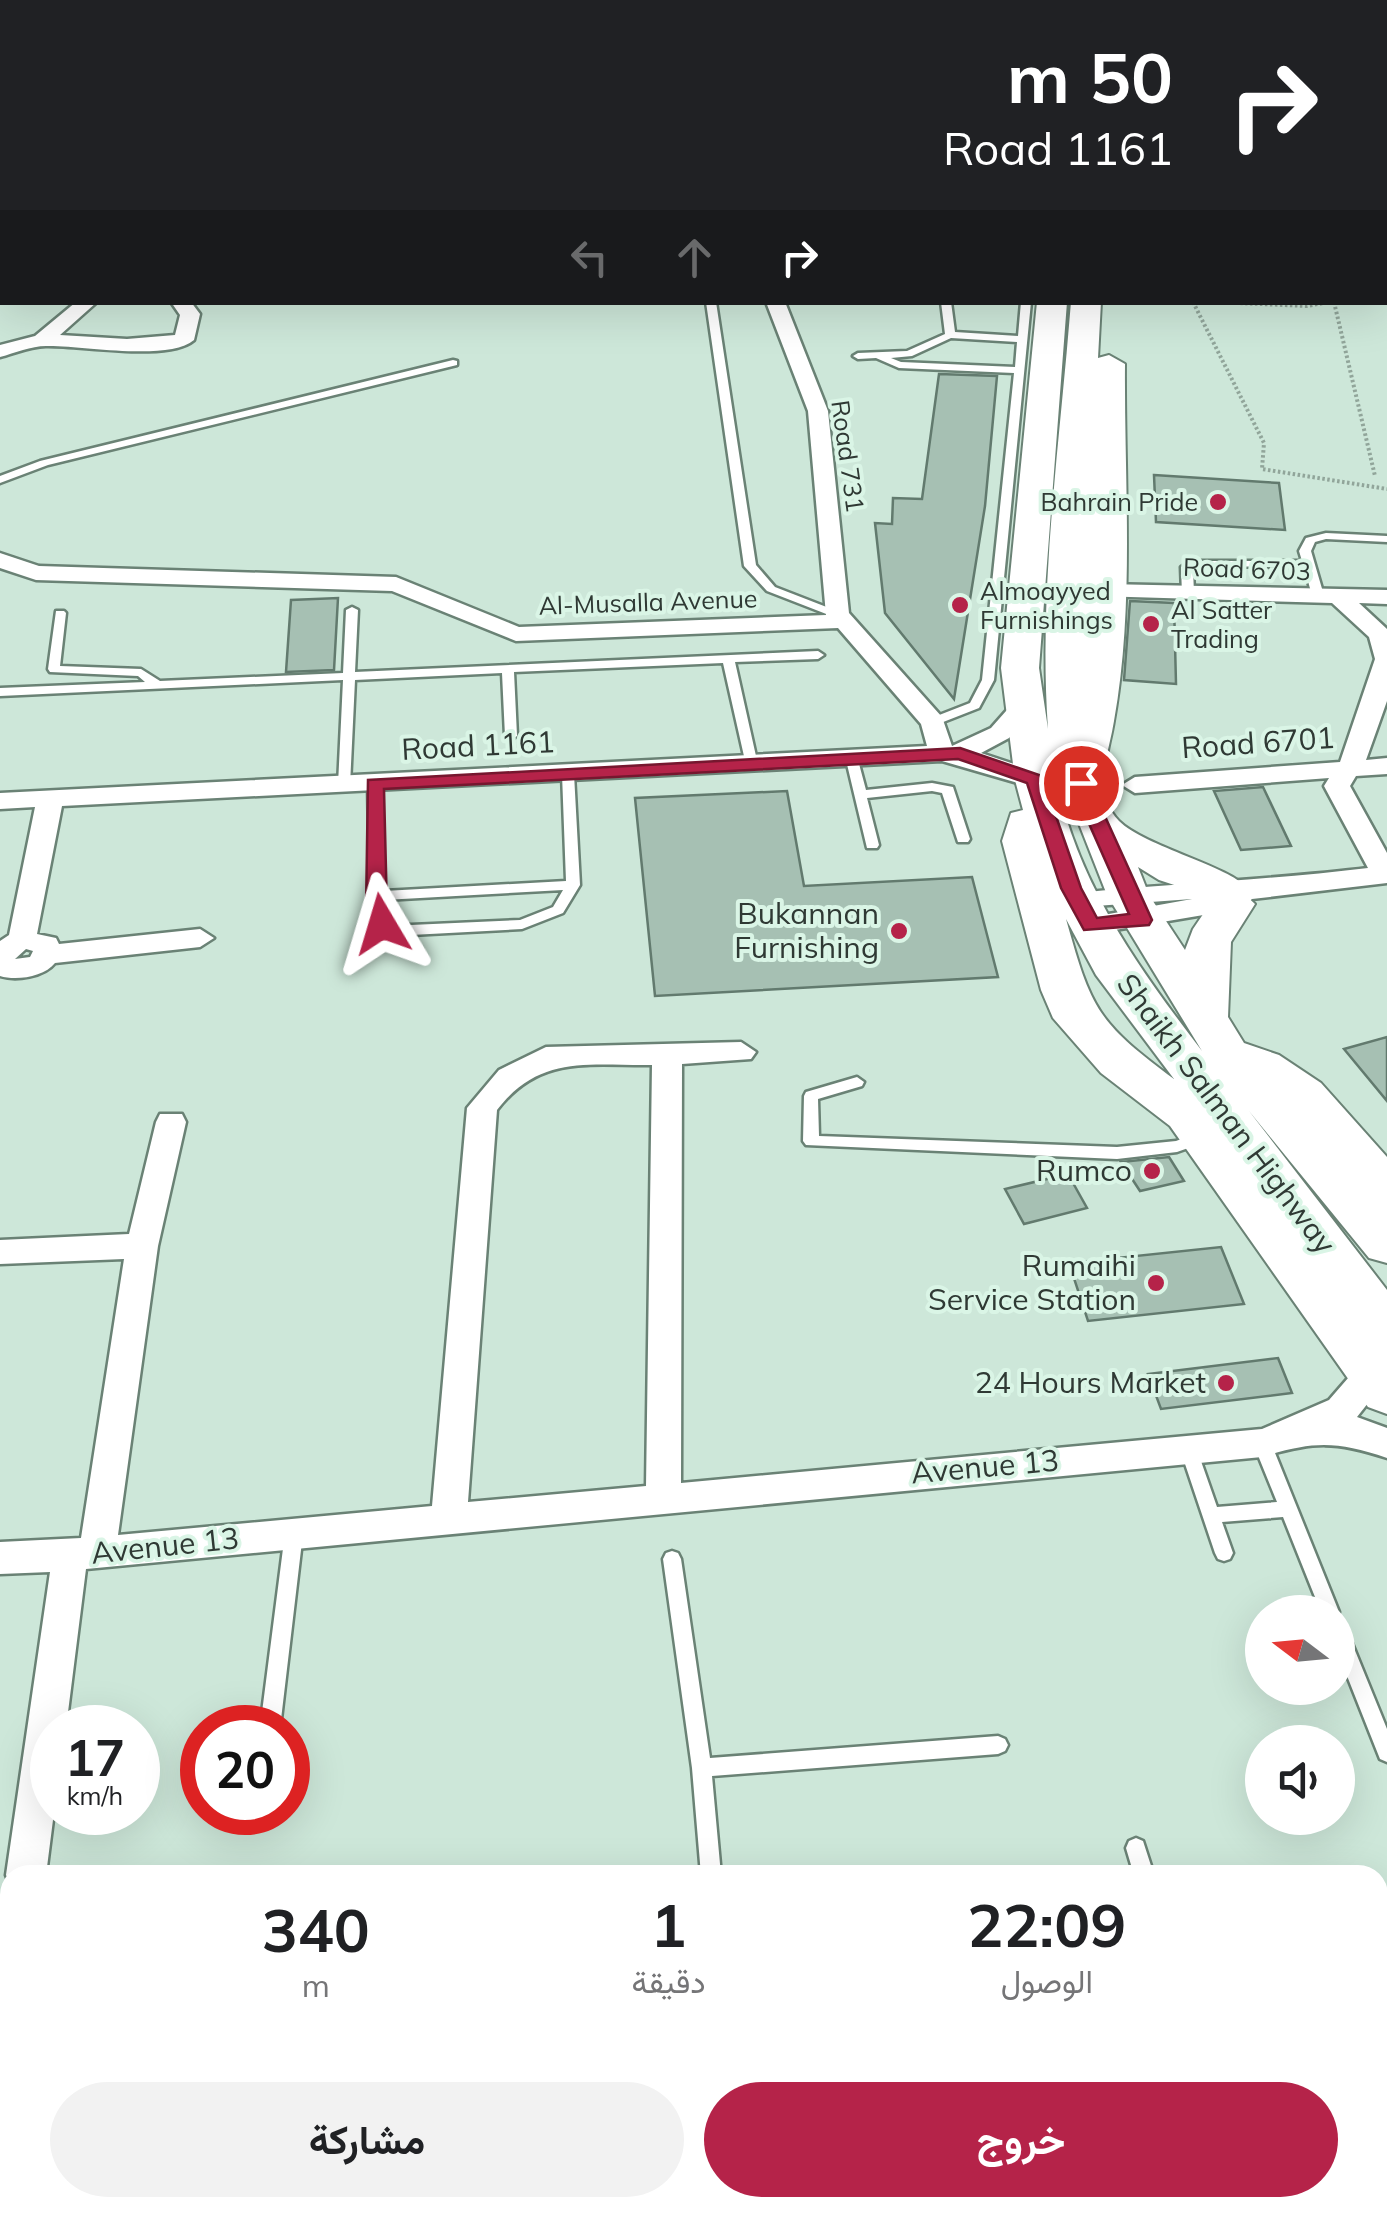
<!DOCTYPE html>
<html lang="ar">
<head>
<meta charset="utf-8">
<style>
	:root { --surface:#fff; --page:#f2f2f2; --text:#202124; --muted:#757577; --accent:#b52349 }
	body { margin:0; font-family:Mulish,Vazirmatn,sans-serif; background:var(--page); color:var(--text); direction:rtl; height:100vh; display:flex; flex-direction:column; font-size:38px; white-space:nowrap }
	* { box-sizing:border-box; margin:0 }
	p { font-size:32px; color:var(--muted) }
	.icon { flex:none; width:55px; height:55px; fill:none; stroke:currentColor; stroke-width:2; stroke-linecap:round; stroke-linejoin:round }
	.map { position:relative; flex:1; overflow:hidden; direction:ltr }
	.details { position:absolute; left:0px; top:1865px; width:1388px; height:352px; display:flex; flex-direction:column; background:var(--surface); border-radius:30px 30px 0 0; box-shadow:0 10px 40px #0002; direction:rtl }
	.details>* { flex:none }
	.banner { position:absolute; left:0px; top:0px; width:1388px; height:305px; box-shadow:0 10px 40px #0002; direction:rtl; background:#202124; color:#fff; overflow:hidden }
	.needle { width:65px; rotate:286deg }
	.controls { position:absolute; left:1245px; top:1595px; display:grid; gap:20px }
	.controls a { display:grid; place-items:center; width:110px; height:110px; border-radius:50%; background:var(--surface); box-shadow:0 10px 40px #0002; font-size:50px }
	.speed { position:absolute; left:30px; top:1705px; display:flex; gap:20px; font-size:50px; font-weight:700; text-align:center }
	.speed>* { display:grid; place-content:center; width:130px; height:130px; border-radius:50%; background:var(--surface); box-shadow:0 10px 40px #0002; line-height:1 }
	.speed small { font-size:25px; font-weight:400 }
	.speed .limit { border:15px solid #d22; background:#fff; color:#111 }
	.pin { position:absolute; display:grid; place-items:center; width:85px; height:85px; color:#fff; margin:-42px; border:5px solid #fff; border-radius:50%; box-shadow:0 2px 10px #0007 }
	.me { position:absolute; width:110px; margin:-55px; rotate:353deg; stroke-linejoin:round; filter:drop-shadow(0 0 8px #0008) }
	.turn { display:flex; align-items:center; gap:35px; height:210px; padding:0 50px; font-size:45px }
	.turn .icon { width:130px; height:130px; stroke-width:2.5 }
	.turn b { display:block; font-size:70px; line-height:85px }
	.lanes { display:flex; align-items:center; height:95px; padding:0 50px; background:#0003; justify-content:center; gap:50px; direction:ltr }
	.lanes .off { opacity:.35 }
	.eta { display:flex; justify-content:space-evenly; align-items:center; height:170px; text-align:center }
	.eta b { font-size:60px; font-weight:700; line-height:70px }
	.primary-button { display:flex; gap:20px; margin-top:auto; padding:20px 50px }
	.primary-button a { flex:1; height:115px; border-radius:60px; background:var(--accent); color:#fff; font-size:40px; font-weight:700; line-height:115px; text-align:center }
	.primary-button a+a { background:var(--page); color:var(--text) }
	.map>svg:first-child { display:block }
	.building { fill:#a6c0b3; stroke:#627a6e; stroke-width:2.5 }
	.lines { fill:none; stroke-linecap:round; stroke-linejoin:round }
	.lane-casing { stroke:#6a8275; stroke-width:5 }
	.street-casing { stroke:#6a8275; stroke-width:5 }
	.secondary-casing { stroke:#6a8275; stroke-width:6 }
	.primary-casing { stroke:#6a8275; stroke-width:4 }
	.path { stroke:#91a59a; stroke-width:4; stroke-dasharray:2.5 2.5; stroke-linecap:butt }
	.lane { fill:#fff; fill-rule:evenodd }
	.street { fill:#fff; fill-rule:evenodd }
	.secondary { fill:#fff; fill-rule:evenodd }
	.primary { fill:#fff; fill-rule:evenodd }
	.route { fill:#b52349; stroke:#76172f; stroke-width:2.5 }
	.poi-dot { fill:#b52349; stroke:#daf5e6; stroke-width:4 }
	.labels { text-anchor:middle; stroke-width:8; stroke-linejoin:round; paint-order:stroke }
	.far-street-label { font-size:25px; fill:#2f3934; stroke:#daf5e6 }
	.far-poi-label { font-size:25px; fill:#2f3934; stroke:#daf5e6; text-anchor:start }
	.street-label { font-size:30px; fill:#2f3934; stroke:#daf5e6 }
	.poi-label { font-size:30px; fill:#2f3934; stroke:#daf5e6; text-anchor:end }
</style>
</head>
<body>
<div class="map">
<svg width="1387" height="2217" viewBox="0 0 1387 2217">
	<rect width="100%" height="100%" fill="#cde7d9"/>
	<path class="building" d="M939,374L997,376L985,506L954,699L885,613L875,523L892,524L893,498L922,499Z
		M1154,475L1279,483L1285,530L1156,522Z
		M338,598L334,670L286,672L291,600Z
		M1130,601L1174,603L1176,684L1124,680Z
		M1263,787L1291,846L1241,850L1214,791Z
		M787,791L804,886L972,877L998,977L655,996L635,798Z
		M1387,1037V1101L1344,1049Z
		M1169,1157L1184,1181L1140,1191L1121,1162Z
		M1068,1174L1087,1208L1024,1224L1005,1189Z
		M1221,1247L1244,1304L1088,1321L1069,1263Z
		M1278,1358L1292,1393L1161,1409L1148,1374Z"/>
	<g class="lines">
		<defs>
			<path id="lane" d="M629,0H637L638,2H631Z
				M706,302H716L756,565L775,587L842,613V617H834L767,591L744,566Z
				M941,302H951L955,332L1018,336L1021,302H1031L994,680L979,708L933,726L927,722L929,719L970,703L982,680L1014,373L899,368L876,358L858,359L853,356L858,353L907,351L945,334ZM951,338L1017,342L1015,367L901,362L891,358L912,356Z
				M453,360L457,361V365L48,465L0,483V476L40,461Z
				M1326,533L1387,536V542L1326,539L1315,542L1311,551L1325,599L1323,601L1319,602L1313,599L1304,567L1196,566L1193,568L1194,594L1188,597L1182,594L1181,567L1190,561H1302L1299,551L1306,538Z
				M352,607L358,610L355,672L818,651L824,655L818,659L735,662L758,765L752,769L746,765L723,663L514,672L517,736L511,740L505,736L502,673L355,680L350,785L344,789L338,785L343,680L0,696V688L145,682L138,676L50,672L48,669L56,611H64L66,613L60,666L141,669L160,681L343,673L346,610Z
				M852,756L858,760L866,790L932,783L953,787L970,839L968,842H958L942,793L932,791L867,798L879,845L877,848H867L846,760Z
				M568,770L574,774L580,885L563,913L522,929L411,935L385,931L373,921L370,896L368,784L369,781L374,780L380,784L384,891L566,881L562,774ZM563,890L553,907L520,920L411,925L394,924L385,916L384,900Z
				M857,1077L864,1082L862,1086L818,1099L819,1136L1117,1147L1176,1141L1200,1132L1208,1138L1205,1142L1177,1152L1117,1159L806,1145L803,1141L804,1096L806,1092Z
				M1262,1436L1268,1438L1271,1443L1339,1612L1338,1616V1612H1321L1283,1517L1222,1522L1233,1553L1230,1559L1224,1561L1218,1559L1215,1553L1180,1449L1183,1444L1189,1442L1195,1444L1217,1507L1277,1502L1253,1443L1256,1438Z
				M294,1525L300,1528L303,1533L280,1728H260L285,1533L288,1528Z
				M672,1551L678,1553L681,1559L710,1758L998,1736L1005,1739L1008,1745L1005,1751L998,1754L712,1776L721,1875H701L692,1768L663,1559L666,1553Z
				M1338,1623L1345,1625L1347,1631L1387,1729V1762L1380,1759L1338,1653Z
				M1136,1838L1143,1841L1154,1875H1134L1126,1848L1129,1841Z
				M1387,1992V2014L1378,2018V1996Z"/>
			<path id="street" d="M140,0H159L160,2H141Z
				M577,0H591L592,2H578Z
				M728,0H757L758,2H729Z
				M824,0H838V2H824Z
				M0,72H2V82H0Z
				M0,204H2V215H0Z
				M0,274L2,275V286H0Z
				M76,302H97L60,335L127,339L175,335L180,315L171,302H191L200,314L194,340C168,362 81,345 46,346C31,346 15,353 0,357V345L35,336Z
				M766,302H785L828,411L849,613L942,717L952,746L991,728L1014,702H1032L1035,707L1009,738L981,753L1044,774L1048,780L1044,786L1035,788L942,761L62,806L37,934L56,938L59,944L200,929L214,938L200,947L55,963C44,977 16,981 0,976V941L9,935L35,807L0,809V793L927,746L921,724L838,628L516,641L392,591L36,580L0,568V553L39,566L396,577L519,627L826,615L808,411ZM26,949L33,951L30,957L15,959Z
				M1105,584L1387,590V604L1359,603L1387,629V701L1366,760L1387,758V774L1356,776L1350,786L1387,853V883L1252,899L1239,909L1091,934L1081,931L1077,925L1081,919L1192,899L1068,908L1064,902L1078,893C1176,883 1271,880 1368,868L1324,786L1329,778L1135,793L1122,785L1135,777L1340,762L1375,659L1369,637L1332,603L1097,596V586Z
				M741,1042L756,1052L751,1059L682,1064L681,1483L1262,1429L1329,1400L1362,1362L1374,1358L1386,1362L1387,1379L1357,1417L1387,1428V1458C1336,1441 1314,1441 1262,1457L86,1569L66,1728H52L54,1812L46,1875H10V1885L6,1875L50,1572L0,1574V1542L81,1538L124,1259L0,1264V1240L129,1234L156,1122L160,1114H182L186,1122L158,1246L118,1535L432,1506L467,1108L499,1070L546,1047ZM652,1065L646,1486L468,1502L497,1110C540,1054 589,1066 652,1065Z
				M10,1968V2079L0,2084V1972Z"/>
			<path id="secondary" d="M0,114H2V128H0Z"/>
			<path id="primary" d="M1058,0H1082V2H1059Z
				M1037,302H1067L1039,668L1048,729C1038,587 1060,443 1071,302H1101L1098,358L1109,355L1125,364C1124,482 1135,604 1114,721C1109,754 1091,792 1119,821C1144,846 1233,868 1245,887L1242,892L1255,904L1231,942L1228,1017L1244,1043L1279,1055L1321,1083L1387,1157V1263L1369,1258L1249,1111L1387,1290V1414L1368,1407L1170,1126L1101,1073L1053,1018L1041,990L1002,841L1011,813L1023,810L1015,780L1001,668ZM1052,755L1107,895L1202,1051C1133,961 1068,870 1052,755ZM1138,867L1159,880L1214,898L1193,929L1185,950L1149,895ZM1066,919L1096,975L1174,1079C1097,1022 1091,1009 1066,919Z"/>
		</defs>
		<use href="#lane" class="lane-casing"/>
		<use href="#street" class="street-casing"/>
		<use href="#secondary" class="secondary-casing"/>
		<use href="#primary" class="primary-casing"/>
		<path class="path" d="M1193,302L1264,443L1262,469L1387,489
			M1215,302L1307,306L1329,302
			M1334,302L1375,476"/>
		<use href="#lane" class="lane"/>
		<use href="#street" class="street"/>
		<use href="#secondary" class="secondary"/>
		<use href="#primary" class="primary"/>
	</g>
	<path class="route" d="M960,748L1042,776L1081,888L1097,918L1129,914L1071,783L1088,779L1152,920L1149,925L1084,930L1061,888L1027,783L958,759L384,789L387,911L393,924L382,931L375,929L366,911L368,780Z"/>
	<g class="poi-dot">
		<circle cx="1218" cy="502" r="10"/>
		<circle cx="960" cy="605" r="10"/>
		<circle cx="1151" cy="624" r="10"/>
		<circle cx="899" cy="931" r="10"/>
		<circle cx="1152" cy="1171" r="10"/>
		<circle cx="1156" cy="1283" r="10"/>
		<circle cx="1226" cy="1383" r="10"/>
	</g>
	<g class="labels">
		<g class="far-street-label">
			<text transform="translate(848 456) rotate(82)" y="9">Road 731</text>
			<text transform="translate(1247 569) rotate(2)" y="9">Road 6703</text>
			<text transform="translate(648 602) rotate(-2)" y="9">Al-Musalla Avenue</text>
		</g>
		<g class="far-poi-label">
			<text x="1198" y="511" text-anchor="end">Bahrain Pride</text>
			<text x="980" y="600">Almoayyed<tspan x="980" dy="29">Furnishings</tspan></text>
			<text x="1171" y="619">Al Satter<tspan x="1171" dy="29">Trading</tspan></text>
		</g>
		<g class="street-label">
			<text transform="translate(1258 743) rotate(-4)" y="10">Road 6701</text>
			<text transform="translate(478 746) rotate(-3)" y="10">Road 1161</text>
			<text transform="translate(1226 1114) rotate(53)" y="10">Shaikh Salman Highway</text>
			<text transform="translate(985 1467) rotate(-5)" y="10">Avenue 13</text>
			<text transform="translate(165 1546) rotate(-6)" y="10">Avenue 13</text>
		</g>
		<g class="poi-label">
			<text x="879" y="924">Bukannan<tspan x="879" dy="34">Furnishing</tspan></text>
			<text x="1132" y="1181">Rumco</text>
			<text x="1136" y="1276">Rumaihi<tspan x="1136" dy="34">Service Station</tspan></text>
			<text x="1206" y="1393">24 Hours Market</text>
		</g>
	</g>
</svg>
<div class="controls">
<a><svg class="needle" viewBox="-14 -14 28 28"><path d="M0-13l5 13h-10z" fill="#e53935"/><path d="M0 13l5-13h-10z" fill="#757577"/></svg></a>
<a><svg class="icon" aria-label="sound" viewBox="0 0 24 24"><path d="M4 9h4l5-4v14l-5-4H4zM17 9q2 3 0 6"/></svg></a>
</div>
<div class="speed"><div>17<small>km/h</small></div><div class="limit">20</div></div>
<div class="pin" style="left:1081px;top:783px;background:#d93025"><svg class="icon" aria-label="arrive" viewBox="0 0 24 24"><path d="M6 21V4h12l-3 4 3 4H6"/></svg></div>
<svg class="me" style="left:382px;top:924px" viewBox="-20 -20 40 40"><path d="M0-17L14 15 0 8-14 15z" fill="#b52349" stroke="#fff" stroke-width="4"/></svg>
<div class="banner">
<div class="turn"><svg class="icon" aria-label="right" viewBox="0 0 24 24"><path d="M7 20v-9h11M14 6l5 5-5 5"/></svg><div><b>50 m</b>Road 1161</div></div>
<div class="lanes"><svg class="icon off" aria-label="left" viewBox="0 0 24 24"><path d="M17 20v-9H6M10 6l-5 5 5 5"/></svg><svg class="icon off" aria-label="ahead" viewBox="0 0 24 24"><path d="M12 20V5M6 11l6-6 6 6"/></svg><svg class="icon" aria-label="right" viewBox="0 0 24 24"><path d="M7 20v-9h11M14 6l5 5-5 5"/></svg></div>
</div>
<section class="details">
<div class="eta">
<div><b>22:09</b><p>الوصول</p></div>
<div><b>1</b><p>دقيقة</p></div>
<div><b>340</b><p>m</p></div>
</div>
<div class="primary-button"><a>خروج</a><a>مشاركة</a></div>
</section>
</div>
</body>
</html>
